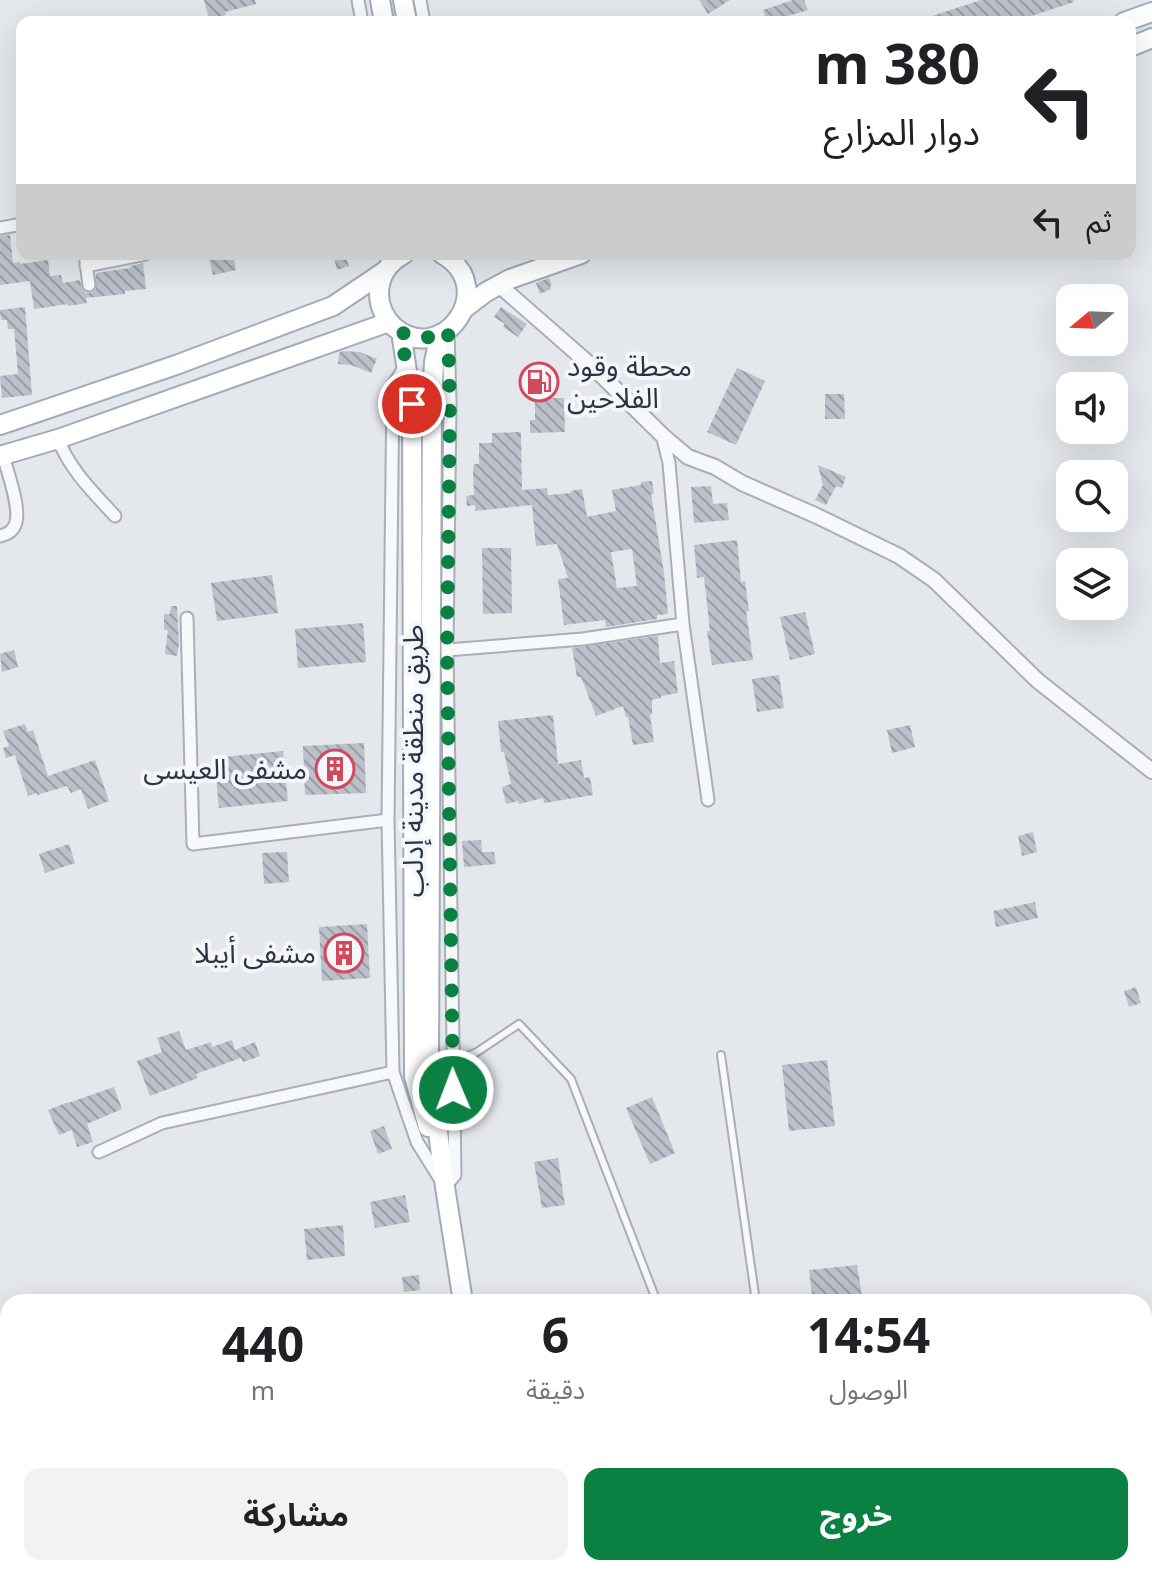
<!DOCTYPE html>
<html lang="ar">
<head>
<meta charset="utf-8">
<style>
	:root { --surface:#fff; --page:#f2f2f2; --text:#202124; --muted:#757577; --accent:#0b8043 }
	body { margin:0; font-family:"Noto Sans","Noto Sans Arabic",sans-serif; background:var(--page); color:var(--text); direction:rtl; height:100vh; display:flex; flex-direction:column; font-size:30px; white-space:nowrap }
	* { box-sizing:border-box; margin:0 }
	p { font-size:26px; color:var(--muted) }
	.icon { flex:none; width:44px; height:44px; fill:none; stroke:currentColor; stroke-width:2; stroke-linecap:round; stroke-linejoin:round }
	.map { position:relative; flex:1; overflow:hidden; direction:ltr }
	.panel { position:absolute; left:0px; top:1294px; width:1152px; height:282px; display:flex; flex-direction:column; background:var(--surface); border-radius:24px 24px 0 0; box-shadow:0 8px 32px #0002; direction:rtl }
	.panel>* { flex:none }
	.hud { position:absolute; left:16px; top:16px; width:1120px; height:244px; border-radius:16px; box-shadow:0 8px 32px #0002; direction:rtl; background:#fff; color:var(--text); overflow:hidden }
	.needle { width:52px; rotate:251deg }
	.tools { position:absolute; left:1056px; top:284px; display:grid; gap:16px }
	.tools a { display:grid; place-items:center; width:72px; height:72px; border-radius:16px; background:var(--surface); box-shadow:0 8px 32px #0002; font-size:40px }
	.pin { position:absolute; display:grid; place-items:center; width:68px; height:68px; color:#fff; margin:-34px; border:4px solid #fff; border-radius:50%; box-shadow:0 2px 8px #0007 }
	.me { position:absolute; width:88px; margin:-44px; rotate:359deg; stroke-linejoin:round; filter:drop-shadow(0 0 6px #0008) }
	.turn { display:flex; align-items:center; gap:28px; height:168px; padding:0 24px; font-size:36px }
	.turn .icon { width:104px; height:104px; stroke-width:2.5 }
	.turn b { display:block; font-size:56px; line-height:68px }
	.then { display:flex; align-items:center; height:76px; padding:0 24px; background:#0003; gap:16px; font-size:30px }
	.eta { display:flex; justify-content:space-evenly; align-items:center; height:136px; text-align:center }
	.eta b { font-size:48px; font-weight:700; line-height:56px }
	.button { display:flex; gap:16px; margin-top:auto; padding:16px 24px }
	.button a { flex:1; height:92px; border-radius:16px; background:var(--accent); color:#fff; font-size:32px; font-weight:700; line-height:92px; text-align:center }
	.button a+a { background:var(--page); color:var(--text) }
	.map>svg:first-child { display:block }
	.building { fill:url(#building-back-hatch); fill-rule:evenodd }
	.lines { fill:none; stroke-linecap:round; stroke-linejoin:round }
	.service-casing { stroke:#a9aeb7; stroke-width:10 }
	.minor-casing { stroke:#a9aeb7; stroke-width:15 }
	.tertiary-casing { stroke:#a9aeb7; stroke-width:18 }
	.primary-casing { stroke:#a3abb8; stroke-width:22 }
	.service { stroke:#f7f8fa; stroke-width:6 }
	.minor { stroke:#f7f8fa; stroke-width:11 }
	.tertiary { stroke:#f7f8fa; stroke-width:14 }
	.primary { stroke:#fff; stroke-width:18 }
	.route { stroke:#0b8043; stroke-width:14; stroke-dasharray:0 25.2 }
	.labels { text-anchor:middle; stroke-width:8; stroke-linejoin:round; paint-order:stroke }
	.poi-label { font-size:28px; fill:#2b3445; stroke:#f4f6f9; text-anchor:end }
	.street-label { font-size:28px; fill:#2b3445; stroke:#f4f6f9 }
</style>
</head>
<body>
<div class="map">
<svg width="1152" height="1575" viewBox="0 0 1152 1575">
	<defs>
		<pattern id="building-back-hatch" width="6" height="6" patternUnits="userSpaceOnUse" patternTransform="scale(2)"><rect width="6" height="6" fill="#bbc0ca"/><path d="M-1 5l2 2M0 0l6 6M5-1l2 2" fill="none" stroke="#989da6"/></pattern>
	</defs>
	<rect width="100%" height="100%" fill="#e4e7ec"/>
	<path class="building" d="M204,0H255L256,4L225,12L226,15L209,19Z
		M699,0H730L708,14Z
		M793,0H804L808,10L767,22L763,10Z
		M981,0H1073L1074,2L1013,22H920V20Z
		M10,235L13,263L20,262V264L48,260L50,276L61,275L63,283L80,280L82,289L86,293H91L96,289V273L131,268V266L143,263L146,289L125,291V294L86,298L87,303L68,306V304L34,309L30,281L0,285V236Z
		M208,254H233L236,270L213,275Z
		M333,254H345L349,266L337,270Z
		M549,278L552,285L550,286L551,289L540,294L536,283Z
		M25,307L32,395L2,398L0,376L18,374L14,329H8L7,320H1L0,310Z
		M501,307L527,324L518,337L503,327L505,324L494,317Z
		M342,351L360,352L377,359L371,373L351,365L338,364L339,353Z
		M547,366L548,398H564L565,432L530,433V420H535V397H531L529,367Z
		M737,368L765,381L736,445L707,432Z
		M825,394H844L845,419H825Z
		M521,432L522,490L547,488L548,495L571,493L570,491L582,489L587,517L616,511L612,490L641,485V482L652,481L654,494H651L664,573L668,614L657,615V619L606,627L605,620L564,625L558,579L568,578L557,544L536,546L532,505L475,511V505L467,506L466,496L474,495L473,471L474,464H479V443H492V433ZM632,549L637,586L617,588L611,552Z
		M818,465L846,477L842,488L836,486L826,505L815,500L823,485Z
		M711,486L713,504L727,503L729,520L694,523L691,487Z
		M737,540L741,582L745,581L749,611H746L753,660L712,665L707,631H710L704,577L697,578L694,545Z
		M482,548H511L512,613L483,614Z
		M272,575L278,613L217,621L211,583Z
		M171,606H177L179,644L177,656L165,654L168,630H164V614H170Z
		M805,612L815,654L790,660L780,617Z
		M363,623L366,662L298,668L295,629Z
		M658,636L660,663L674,661L678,693L661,696V698L652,700V714L650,715L654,742L633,745L628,717H626L623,706L596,716L581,677H577L572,648Z
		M14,650L18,667L2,672L0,654Z
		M779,675L784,708L757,712L752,679Z
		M553,715L558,764L581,760L584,778L590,777L593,795L544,803L543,798L519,804L518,801L506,804L502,787L511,784L504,752H501L498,721Z
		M25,724L28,732L33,730L48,776L95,760L109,801L88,809L81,789L71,793L67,786L37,795V793L28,796L15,755L6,758L3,748L9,746L3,731Z
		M910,725L915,747L892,753L887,730Z
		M364,743L366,793L305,795L303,746Z
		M283,751L288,801L219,808L214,758Z
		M1033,832L1037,852L1022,856L1018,836Z
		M481,840L482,852H494L496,864L464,867L462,841Z
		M69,844L75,863L45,873L39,854Z
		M287,852L289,882L264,884L262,853Z
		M1035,902L1038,918L996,927L993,911Z
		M367,924L370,978L322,981L319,927Z
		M1136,987L1141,1003L1129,1007L1124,991Z
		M179,1031L186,1050L211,1042L212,1047L232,1040L235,1050L255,1042L260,1056L243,1062L241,1058L196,1074L198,1078L150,1096L137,1061L162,1052L157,1038Z
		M827,1060L835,1126L789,1131L782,1065Z
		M114,1087L122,1109L87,1124L93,1142L77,1147L72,1130L59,1135L48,1110L68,1102V1103Z
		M652,1097L675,1153L650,1164L626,1108Z
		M384,1126L392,1149L378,1154L370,1131Z
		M558,1158L565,1205L542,1208L534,1162Z
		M405,1195L410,1222L375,1228L370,1202Z
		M343,1225L345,1256L307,1260L304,1229Z
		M857,1265L863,1302H813L809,1270Z
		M419,1275L420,1290L404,1292L402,1277Z"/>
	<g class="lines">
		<defs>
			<path id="service" d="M721,1055L756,1302
				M453,1062L477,1052L519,1024L571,1079L657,1302
				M342,1575L352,1568"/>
			<path id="minor" d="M358,0L362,22
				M420,0L424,22
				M0,228L22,224
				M85,254L89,285
				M86,266L146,254
				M406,365L393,385L388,820L393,1072L417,1142L445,1187L455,1175L447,650L450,402L448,331
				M662,435L669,463L683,624L708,800
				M58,439C70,470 93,492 115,516
				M0,536C7,534 12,532 15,525C22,510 7,471 3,455
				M187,618L193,844L388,820
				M447,650L583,639L683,624
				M99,1152L162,1123L393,1072"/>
			<path id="tertiary" d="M499,285L595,369L662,435L688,457L715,467L742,483L817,516L899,556L934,580L1038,681L1152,771"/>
			<path id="primary" d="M380,0L384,22
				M403,0L407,22
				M1124,22L1152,12
				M1130,47L1152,38
				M404,254C389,262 379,276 379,294C379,306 385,319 394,327C442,368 501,288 442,254
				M465,308L486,292L510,279L581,254
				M401,332L412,404L414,1076L428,1127
				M440,334L434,362L432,403L429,1060L445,1187L463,1302
				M0,425L176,365L333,306L385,271
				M0,456L58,439L389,322
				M582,1568L586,1575"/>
		</defs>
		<use href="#service" class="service-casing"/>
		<use href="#minor" class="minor-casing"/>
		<use href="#tertiary" class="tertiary-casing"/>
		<use href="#primary" class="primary-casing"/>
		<use href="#service" class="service"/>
		<use href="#minor" class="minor"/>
		<use href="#tertiary" class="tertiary"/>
		<use href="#primary" class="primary"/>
	</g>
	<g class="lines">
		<path class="route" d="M412,404L401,332C417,340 432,339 448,331L450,402L447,650L453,1090"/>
	</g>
	<defs>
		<symbol id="fuel-ring" viewBox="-11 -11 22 22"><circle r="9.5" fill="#f4f6f9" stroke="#d1495b" stroke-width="1.5"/><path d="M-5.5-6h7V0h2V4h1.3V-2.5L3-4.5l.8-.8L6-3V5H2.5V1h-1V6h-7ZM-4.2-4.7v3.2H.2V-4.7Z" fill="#d1495b"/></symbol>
		<symbol id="building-ring" viewBox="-11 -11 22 22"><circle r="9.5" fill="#f4f6f9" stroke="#d1495b" stroke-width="1.5"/><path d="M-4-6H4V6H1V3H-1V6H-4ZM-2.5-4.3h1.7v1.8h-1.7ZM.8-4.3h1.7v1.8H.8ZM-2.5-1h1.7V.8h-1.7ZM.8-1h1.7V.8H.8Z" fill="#d1495b"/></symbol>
	</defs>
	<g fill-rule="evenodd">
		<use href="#fuel-ring" x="517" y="360" width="44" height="44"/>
		<use href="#building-ring" x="313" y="747" width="44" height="44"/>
		<use href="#building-ring" x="322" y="931" width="44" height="44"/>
	</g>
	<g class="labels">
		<g class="poi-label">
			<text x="567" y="376" text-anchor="start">محطة وقود<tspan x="567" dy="32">الفلاحين</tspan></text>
			<text x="307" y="779">مشفى العيسى</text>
			<text x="316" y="963">مشفى أيبلا</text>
		</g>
		<g class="street-label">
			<text transform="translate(413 761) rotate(-90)" y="10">طريق منطقة مدينة إدلب</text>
		</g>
	</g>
</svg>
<div class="tools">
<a><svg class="needle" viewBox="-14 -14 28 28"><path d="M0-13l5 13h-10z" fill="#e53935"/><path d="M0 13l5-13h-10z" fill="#757577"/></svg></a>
<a><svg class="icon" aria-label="sound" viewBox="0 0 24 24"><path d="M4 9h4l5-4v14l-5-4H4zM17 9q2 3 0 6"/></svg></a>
<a><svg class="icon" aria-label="search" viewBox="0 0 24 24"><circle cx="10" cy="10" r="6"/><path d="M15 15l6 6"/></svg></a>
<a><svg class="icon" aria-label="layers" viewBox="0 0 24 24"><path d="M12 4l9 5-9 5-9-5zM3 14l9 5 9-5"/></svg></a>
</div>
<div class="pin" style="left:412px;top:404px;background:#d93025"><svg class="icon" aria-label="arrive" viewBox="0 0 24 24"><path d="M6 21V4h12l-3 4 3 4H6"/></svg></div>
<svg class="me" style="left:453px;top:1090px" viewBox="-20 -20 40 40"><circle r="17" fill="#0b8043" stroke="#fff" stroke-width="3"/><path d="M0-11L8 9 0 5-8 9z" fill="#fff"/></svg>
<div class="hud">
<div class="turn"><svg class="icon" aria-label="left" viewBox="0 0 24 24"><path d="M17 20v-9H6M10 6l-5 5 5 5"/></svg><div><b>380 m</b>دوار المزارع</div></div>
<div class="then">ثم<svg class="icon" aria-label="left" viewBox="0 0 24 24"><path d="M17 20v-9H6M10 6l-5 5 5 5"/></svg></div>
</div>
<section class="panel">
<div class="eta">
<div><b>14:54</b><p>الوصول</p></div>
<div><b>6</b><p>دقيقة</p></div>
<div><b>440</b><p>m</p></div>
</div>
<div class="button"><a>خروج</a><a>مشاركة</a></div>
</section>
</div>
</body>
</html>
